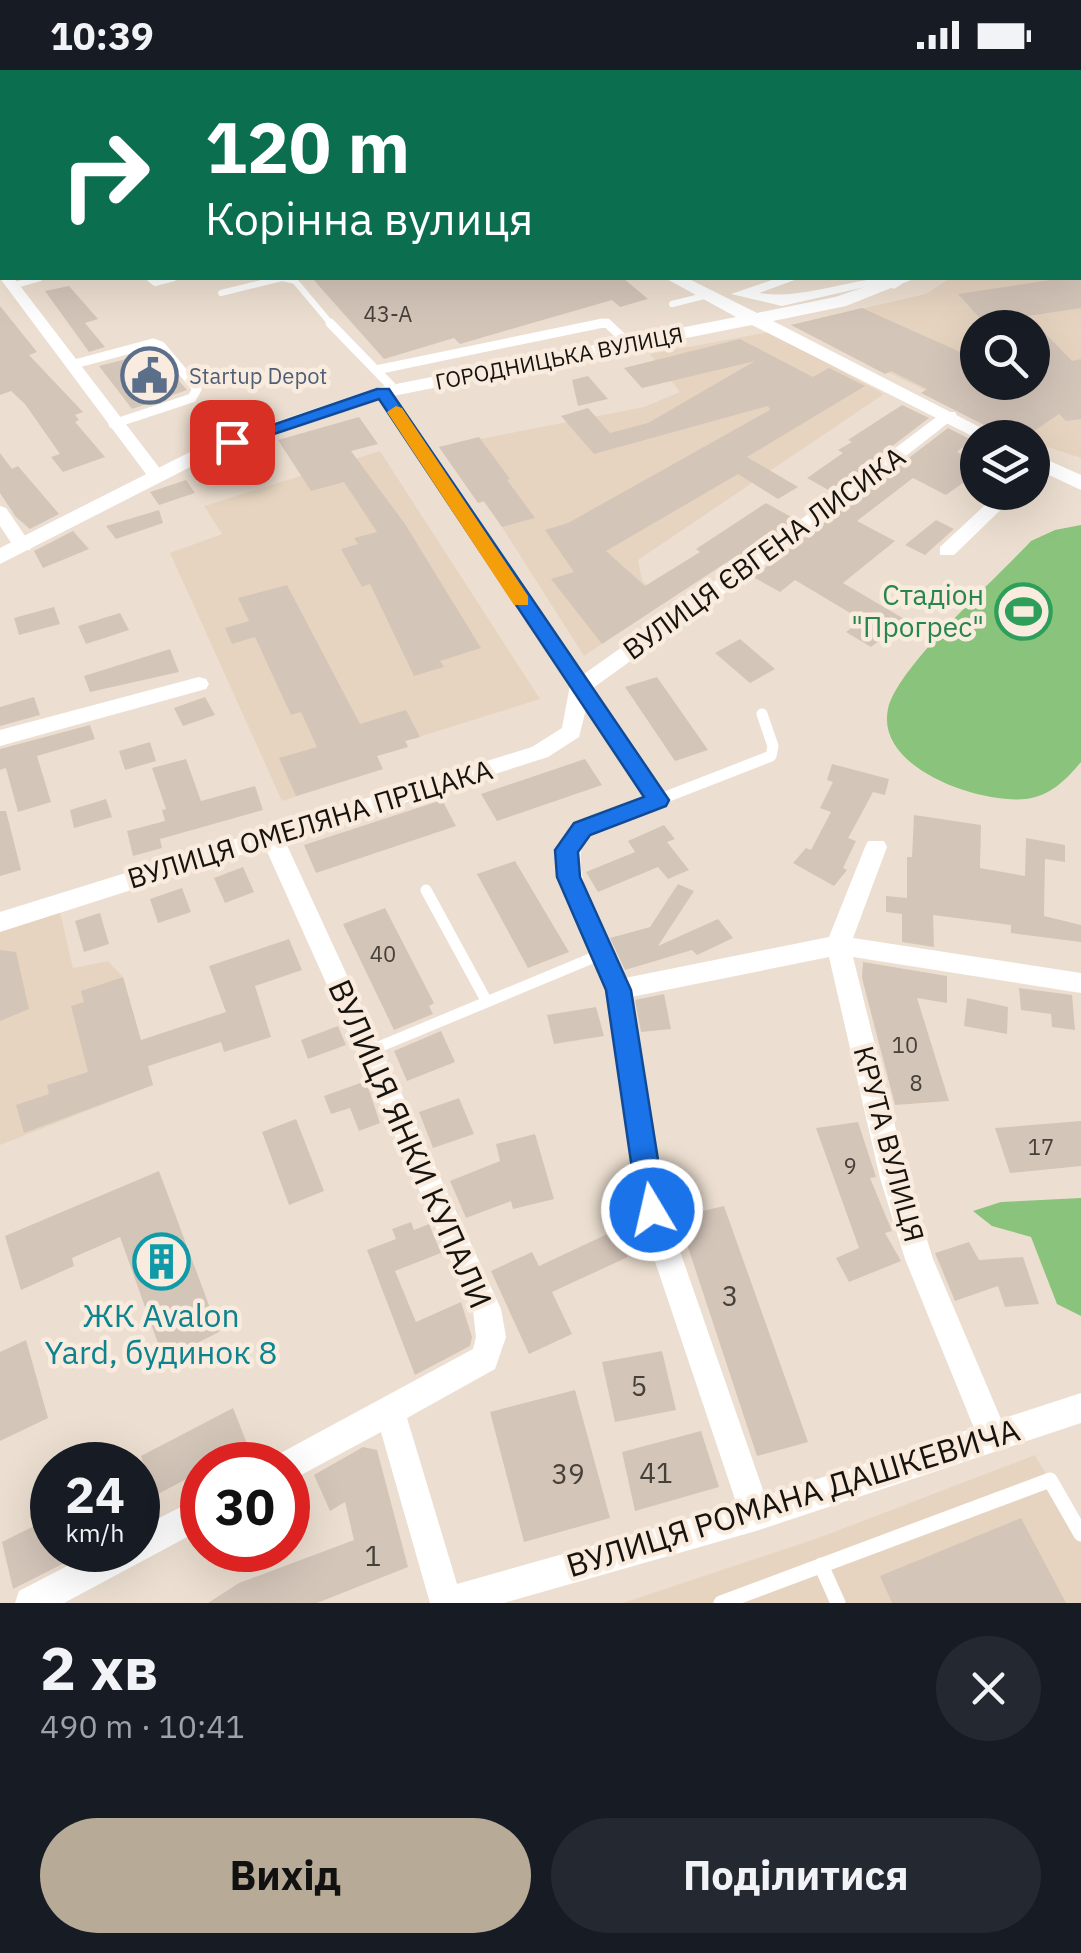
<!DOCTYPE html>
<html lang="uk">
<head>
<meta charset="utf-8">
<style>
	:root { --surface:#171b24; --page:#242831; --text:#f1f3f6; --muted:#9ea1a6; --accent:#b7ab98 }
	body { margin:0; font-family:"IBM Plex Sans",sans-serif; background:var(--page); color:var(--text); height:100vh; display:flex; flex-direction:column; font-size:38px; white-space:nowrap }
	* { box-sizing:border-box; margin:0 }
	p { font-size:32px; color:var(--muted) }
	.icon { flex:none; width:55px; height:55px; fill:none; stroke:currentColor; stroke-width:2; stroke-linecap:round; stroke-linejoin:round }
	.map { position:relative; height:1533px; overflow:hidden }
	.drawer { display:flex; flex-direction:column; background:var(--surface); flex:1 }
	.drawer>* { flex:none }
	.hud { position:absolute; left:0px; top:0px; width:1082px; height:210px; box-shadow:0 10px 40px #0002; background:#0b6e4f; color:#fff; overflow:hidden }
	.fabs { position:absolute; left:960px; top:240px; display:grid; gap:20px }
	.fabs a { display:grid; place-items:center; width:90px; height:90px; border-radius:50%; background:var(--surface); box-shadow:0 10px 40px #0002; font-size:50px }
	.speed { position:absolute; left:30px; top:1372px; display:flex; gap:20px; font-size:50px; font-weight:700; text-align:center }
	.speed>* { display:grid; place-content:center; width:130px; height:130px; border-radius:50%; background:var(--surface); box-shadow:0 10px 40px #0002; line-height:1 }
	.speed small { font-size:25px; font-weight:400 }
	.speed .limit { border:15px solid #d22; background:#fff; color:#111 }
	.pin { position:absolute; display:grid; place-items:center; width:85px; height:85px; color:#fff; margin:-42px; border-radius:20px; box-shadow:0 5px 15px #0006 }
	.me { position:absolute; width:110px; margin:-55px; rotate:351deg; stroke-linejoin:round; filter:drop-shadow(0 0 8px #0008) }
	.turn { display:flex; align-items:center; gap:35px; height:210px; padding:0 40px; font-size:45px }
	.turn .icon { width:130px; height:130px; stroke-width:2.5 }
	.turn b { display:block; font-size:70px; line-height:85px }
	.round { display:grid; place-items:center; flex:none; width:105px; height:105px; border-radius:52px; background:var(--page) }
	.headline { display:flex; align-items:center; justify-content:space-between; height:170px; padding:0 40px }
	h1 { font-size:60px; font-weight:700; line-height:75px }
	.primary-button { display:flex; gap:20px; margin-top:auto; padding:20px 40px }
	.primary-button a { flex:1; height:115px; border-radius:60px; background:var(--accent); color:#111; font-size:40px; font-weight:700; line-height:115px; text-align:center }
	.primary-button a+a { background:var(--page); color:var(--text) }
	.status { display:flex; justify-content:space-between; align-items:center; height:70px; padding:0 50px; background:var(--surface); direction:ltr }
	.status svg { height:28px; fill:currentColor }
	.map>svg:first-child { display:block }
	.built { fill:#e6d4c0; fill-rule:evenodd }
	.green { fill:#8ac37b }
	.building { fill:#d4c5b9 }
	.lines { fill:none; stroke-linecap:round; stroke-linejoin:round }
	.service-far3 { stroke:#fff; stroke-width:6 }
	.service-far2 { stroke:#fff; stroke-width:9 }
	.service-far1 { stroke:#fff; stroke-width:11 }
	.service { stroke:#fff; stroke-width:15 }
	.minor { fill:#fff; fill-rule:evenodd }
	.tertiary { fill:#fff; fill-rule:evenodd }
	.primary { fill:#fff; fill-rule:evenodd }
	.route { fill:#1a73e8; stroke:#114b97; stroke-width:2.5 }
	.slow { fill:#f59e0b }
	.labels { text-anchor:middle; stroke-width:9; stroke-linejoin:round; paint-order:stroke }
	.number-label { font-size:22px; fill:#464039 }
	.far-street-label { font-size:22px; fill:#17130e; stroke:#f9ecde }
	.far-service-label { font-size:22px; fill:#4e5e75; stroke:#f9ecde; text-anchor:start }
	.street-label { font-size:28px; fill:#17130e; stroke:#f9ecde }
	.leisure-label { font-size:28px; fill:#27864d; stroke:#f9ecde; text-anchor:end }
	.near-number-label { font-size:28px; fill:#464039 }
	.near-street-label { font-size:32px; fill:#17130e; stroke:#f9ecde }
	.near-culture-label { font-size:32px; fill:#0d838f; stroke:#f9ecde }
</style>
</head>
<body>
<div class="status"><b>10:39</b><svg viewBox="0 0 49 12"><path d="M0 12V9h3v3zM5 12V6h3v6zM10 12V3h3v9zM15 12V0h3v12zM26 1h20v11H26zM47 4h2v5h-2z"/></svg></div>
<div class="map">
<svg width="1081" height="1533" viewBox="0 0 1081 1533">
	<rect width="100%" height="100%" fill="#ecdfd1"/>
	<path class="built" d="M1081,130V388L1033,372L1032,368L1021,367L791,255L926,224L950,208H1080ZM978,258H1032V312H978Z
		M770,262L884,324L638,490L642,510L664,532L584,586L502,457L484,432L478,433L439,377L644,337L680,322L650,284Z
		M380,381L540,629L406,671L408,677L377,686L383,699L282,731L170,483L222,464L204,436Z
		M59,838L73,898L108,891L123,907L153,1015L0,1075V859Z
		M1035,1385L1081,1465V1533H623L821,1467Z"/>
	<path class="green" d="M1081,455V692C1066,710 1050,726 1026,729C981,734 875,699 888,639C897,597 998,507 1031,471L1055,460Z
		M1081,1128V1246L1057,1234L1031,1167L992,1156L973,1141L1001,1132Z"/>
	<path class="building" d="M312,208H623L648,229L620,237L612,230L460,274L454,268L384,289Z
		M1064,208H1081V238L1028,246L1072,291L1081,289V349L1066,351L1059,344L1024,368L993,353L988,357L921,323L927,319L891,301L885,304L791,255L862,238L978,290V312H1032V258H989L958,224Z
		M69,216L98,249L85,253L105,277L89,282L45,221Z
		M0,236L37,282L29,285L83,342L75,345L79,350L75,352L105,387L63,402L51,387L60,384L25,334L11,321L0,325Z
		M740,269L813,307L829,298L865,316L747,387L798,417L778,429L738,404L606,481L645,516L700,482L696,479L766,433L795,449L732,495L727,492L602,574L551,509L574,502L545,460L568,453L770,340L768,336L594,384L561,346L588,338L610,363L648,353L755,291L642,318L624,298Z
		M153,282L187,320L132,339L99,296Z
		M588,306L608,329L578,336L572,310Z
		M242,332L254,348L221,358L208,342Z
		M902,335L929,348L832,422L807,408L843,383L838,380L852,372L848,370Z
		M359,347L378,374L351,381L405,454L481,578L440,591L444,597L414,606L370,514L362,517L341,479L358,474L354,468L377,462L344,412L311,421L278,370Z
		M948,358L972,370L957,382L978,391V402L946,425L913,408L857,451L895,471L843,513L906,550L871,577L846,562L862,550L795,510L780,522L753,507Z
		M479,367L510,409L507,410L535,448L502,457L484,431L478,433L439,377Z
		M0,383L12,399L18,396L59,444L30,459L16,447L0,423Z
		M186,410L195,423L159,435L150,422Z
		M159,440L163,453L116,469L106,456Z
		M936,450L954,459L925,485L905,475Z
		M73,461L89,479L43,498L34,481Z
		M287,515L360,654L406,640L420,667L405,671L408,677L377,686L383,699L296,726L279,688L317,677L301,642L291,645L255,567L232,574L225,558L249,551L238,528Z
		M54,537L60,554L19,565L14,548Z
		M120,543L129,560L86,574L78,556Z
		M740,569L775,599L750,613L715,583Z
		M170,579L179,602L90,622L84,606Z
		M657,607L671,627L708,680L675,691L625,617Z
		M34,627L40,645L0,656V637Z
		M205,627L215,645L183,656L174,638Z
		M90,655L95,669L37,686L51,732L18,742L6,698L0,700V679Z
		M150,672L156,691L125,700L119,681Z
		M186,689L201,731L255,716L263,740L160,769L162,778L133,786L127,761L165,751L162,740L166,739L152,698Z
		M585,689L602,715L497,751L481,724Z
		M832,694L889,709L885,725L873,722L858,750L848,768L856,771L843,798L847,800L834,816L793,793L806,778L811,780L831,742L820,738L833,712L827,710Z
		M106,729L112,747L74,758L70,740Z
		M442,730L456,756L316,803L304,775Z
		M0,741H6L21,800L0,806Z
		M914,745L981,755L980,798L1025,806L1026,768L1065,775V792L1045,789L1044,846L1081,855V872L1011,863V855L933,845L934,877L902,872V844L886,842V826L907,828V787H912Z
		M664,755L675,769L667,772L689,800L668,809L658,797L598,822L586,802L635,782L628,771Z
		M515,791L569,882L528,898L477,804Z
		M243,797L254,822L225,833L214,808Z
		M678,814L694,821L658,876L718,849L733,868L697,885L692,880L625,900L610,868L650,857Z
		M182,818L191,842L158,853L150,829Z
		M385,838L434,933L429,936L433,944L394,960L343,854Z
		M100,843L109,874L84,882L75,851Z
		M289,869L302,900L255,916L271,967L224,982L221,972L148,996L153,1015L24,1063L16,1035L49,1024L47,1015L88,1002L71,936L84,932L81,921L123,907L141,970L226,942L209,896Z
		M0,880L16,882L29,939L0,951Z
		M863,892L947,906V933L917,928L949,1031L895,1035L862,908Z
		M1019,918L1072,925L1075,960L1052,957L1051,944L1021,940Z
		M664,924L671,959L641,962L635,930Z
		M967,928L1008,937L1007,964L964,956Z
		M596,937L604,966L554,974L547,945Z
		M338,956L346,975L308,989L301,970Z
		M441,961L455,992L407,1011L394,981Z
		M366,1011L380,1053L359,1061L350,1038L331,1044L324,1026Z
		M459,1028L474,1064L433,1078L419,1042Z
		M296,1049L324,1121L289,1135L262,1062Z
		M1081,1051V1096L1010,1103L995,1058Z
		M858,1052L876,1107L870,1108L892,1161L885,1163L901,1191L849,1212L836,1188L859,1178L816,1058Z
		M535,1064L554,1129L513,1139L511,1131L466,1148L450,1111L500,1091L496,1074Z
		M159,1101L219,1262L164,1290L120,1167L72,1188L74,1196L21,1220L5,1166Z
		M724,1136L808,1372L757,1386L678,1147Z
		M411,1152L414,1160L429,1154L441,1183L395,1201L416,1252L461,1232L472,1267L470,1276L415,1305L367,1180L396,1169L392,1159Z
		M614,1161L628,1187L552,1222L572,1264L529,1284L491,1201L532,1182L539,1196Z
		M969,1172L979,1190L1023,1187L1039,1234L1005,1237L998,1216L955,1231L935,1183Z
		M26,1270L48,1348L0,1371V1282Z
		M662,1281L676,1340L615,1352L602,1292Z
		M575,1320L610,1448L524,1472L490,1342Z
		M233,1338L248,1376L213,1395H202V1401L154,1426L141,1386Z
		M701,1361L719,1417L635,1441L622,1382Z
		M363,1377L377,1380L408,1497L317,1533H208L239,1513L354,1470L345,1432L330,1441L314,1405Z
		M52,1447V1480H90L13,1519L2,1472Z
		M1021,1448L1066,1533H892L880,1506Z"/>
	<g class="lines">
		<path class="service-far3" d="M435,2L442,0
			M149,208L155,213L174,208
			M283,208L295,211L332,255
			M12,216L40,208
			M221,223L282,208
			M672,234L704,226
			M591,255H609"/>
		<path class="service-far2" d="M330,253L395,320
			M607,253L629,274
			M71,295L153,273L161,276L197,319L192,328L113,354
			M376,300L603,253"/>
		<path class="service-far1" d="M658,730L771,686L773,676L762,644
			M426,820L487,932
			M369,981L602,884"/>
		<path class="service" d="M821,1495L838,1533
			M721,1533L1050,1410L1081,1464"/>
		<path class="minor" d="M2,205L14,208L161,400V408H149L2,211Z
			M778,208H800L759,223C806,230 847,208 894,208L902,214L894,219L883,213L782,236L731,224Z
			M383,317L389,319L584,604L783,463L943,342H955L957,346L797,471L593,618L669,730L666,736C643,745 612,751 592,764C557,787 612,879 625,908L829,867L865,777L868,771H884L887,777L853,868L1081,903V923L853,887L908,1108L933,1189L1001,1349L1081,1323V1353L756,1461L504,1533H430L381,1362L288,1412V1395H273L277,1385L473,1279L476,1267L473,1240L265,777L0,862V842L532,677L562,658L570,615L375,322ZM586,639L644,727L574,753L556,780L557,807L606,920L638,1141L737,1435L457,1514L407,1348L495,1299L506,1267L501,1239L285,771L548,687L579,667ZM829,887L880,1108L905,1189L974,1358L765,1426L666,1141L631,927Z
			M999,422H1019L954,485H940V477Z
			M0,436L6,438L32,476L30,480H16L0,456Z
			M199,607L206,609L209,614L206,619L0,676V660Z
			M202,1426V1459L64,1533H15L19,1521L98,1480H138V1459Z"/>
		<path class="tertiary" d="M1081,109V120H1080V109Z
			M665,208H687L757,243L835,227L891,208H916L846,236L773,251L1001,368L978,369L752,255L388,327L210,387L0,494V478L196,379L376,318L736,247Z
			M1032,383L1081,405V420L1032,397Z"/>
		<path class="primary" d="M0,140L2,141V154H0Z"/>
	</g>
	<path class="route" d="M377,319H389L669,730L666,736L590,765L578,782L580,807L631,920L666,1140L662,1150L652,1154L642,1150L638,1140L606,920L557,807L555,780L574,753L644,727L379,329L238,376L223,372Z"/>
	<path class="slow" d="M396,336L402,338L528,526V535H514L387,342Z"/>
	<defs>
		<symbol id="civic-ring" viewBox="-11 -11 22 22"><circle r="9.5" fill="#f9ecde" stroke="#5c6f8a" stroke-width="1.5"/><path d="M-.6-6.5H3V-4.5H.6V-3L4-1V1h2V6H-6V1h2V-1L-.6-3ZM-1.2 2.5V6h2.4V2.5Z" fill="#5c6f8a"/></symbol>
		<symbol id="stadium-ring" viewBox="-11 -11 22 22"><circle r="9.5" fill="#f9ecde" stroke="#2e9e5b" stroke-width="1.5"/><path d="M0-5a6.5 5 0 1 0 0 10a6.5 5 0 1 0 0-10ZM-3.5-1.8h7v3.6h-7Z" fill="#2e9e5b"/></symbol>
		<symbol id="building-ring" viewBox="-11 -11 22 22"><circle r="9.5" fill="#f9ecde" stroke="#0f9aa8" stroke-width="1.5"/><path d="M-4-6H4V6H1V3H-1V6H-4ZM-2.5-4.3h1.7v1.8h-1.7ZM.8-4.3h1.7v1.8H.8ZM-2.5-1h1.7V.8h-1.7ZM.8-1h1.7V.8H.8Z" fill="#0f9aa8"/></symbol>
	</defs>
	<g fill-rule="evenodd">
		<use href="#civic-ring" x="118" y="274" width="63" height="63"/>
		<use href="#stadium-ring" x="992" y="510" width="63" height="63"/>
		<use href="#building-ring" x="130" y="1160" width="63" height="63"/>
	</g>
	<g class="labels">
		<g class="number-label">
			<text x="388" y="252">43-А</text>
			<text x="383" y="892">40</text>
			<text x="905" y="983">10</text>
			<text x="916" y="1021">8</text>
			<text x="1041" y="1085">17</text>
			<text x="850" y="1104">9</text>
		</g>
		<g class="far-street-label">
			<text transform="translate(559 288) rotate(-11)" y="8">ГОРОДНИЦЬКА ВУЛИЦЯ</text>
		</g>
		<g class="far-service-label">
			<text x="189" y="314">Startup Depot</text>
		</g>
		<g class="street-label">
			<text transform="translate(764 483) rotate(-36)" y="10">ВУЛИЦЯ ЄВГЕНА ЛИСИКА</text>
			<text transform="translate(310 754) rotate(-17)" y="10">ВУЛИЦЯ ОМЕЛЯНА ПРІЦАКА</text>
			<text transform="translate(889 1074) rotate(75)" y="10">КРУТА ВУЛИЦЯ</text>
		</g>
		<g class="leisure-label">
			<text x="984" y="535">Стадіон<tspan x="984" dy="32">"Прогрес"</tspan></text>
		</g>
		<g class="near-number-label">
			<text x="730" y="1236">3</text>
			<text x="639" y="1326">5</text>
			<text x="656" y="1413">41</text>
			<text x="568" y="1414">39</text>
			<text x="373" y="1496">1</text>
		</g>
		<g class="near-street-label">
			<text transform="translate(410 1074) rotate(66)" y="11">ВУЛИЦЯ ЯНКИ КУПАЛИ</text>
			<text transform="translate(793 1428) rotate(-17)" y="11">ВУЛИЦЯ РОМАНА ДАШКЕВИЧА</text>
		</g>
		<g class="near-culture-label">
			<text x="161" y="1257">ЖК Avalon<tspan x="161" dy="37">Yard, будинок 8</tspan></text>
		</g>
	</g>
</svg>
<div class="fabs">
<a><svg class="icon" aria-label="search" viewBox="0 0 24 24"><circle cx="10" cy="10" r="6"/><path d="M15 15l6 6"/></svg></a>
<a><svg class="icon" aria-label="layers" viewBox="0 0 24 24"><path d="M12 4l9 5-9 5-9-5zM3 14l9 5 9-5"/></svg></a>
</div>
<div class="speed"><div>24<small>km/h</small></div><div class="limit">30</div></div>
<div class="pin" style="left:232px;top:372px;background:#d93025"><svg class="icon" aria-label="arrive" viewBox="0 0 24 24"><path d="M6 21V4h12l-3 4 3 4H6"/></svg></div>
<svg class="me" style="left:652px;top:1140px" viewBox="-20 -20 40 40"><circle r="17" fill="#1a73e8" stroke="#fff" stroke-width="3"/><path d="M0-11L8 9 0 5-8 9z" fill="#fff"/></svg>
<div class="hud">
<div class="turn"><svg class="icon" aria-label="right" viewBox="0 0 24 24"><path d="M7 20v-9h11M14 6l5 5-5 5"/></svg><div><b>120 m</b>Корінна вулиця</div></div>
</div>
</div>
<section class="drawer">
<div class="headline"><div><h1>2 хв</h1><p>490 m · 10:41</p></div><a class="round"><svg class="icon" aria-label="close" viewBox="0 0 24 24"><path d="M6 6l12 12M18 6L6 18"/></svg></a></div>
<div class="primary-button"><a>Вихід</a><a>Поділитися</a></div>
</section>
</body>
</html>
